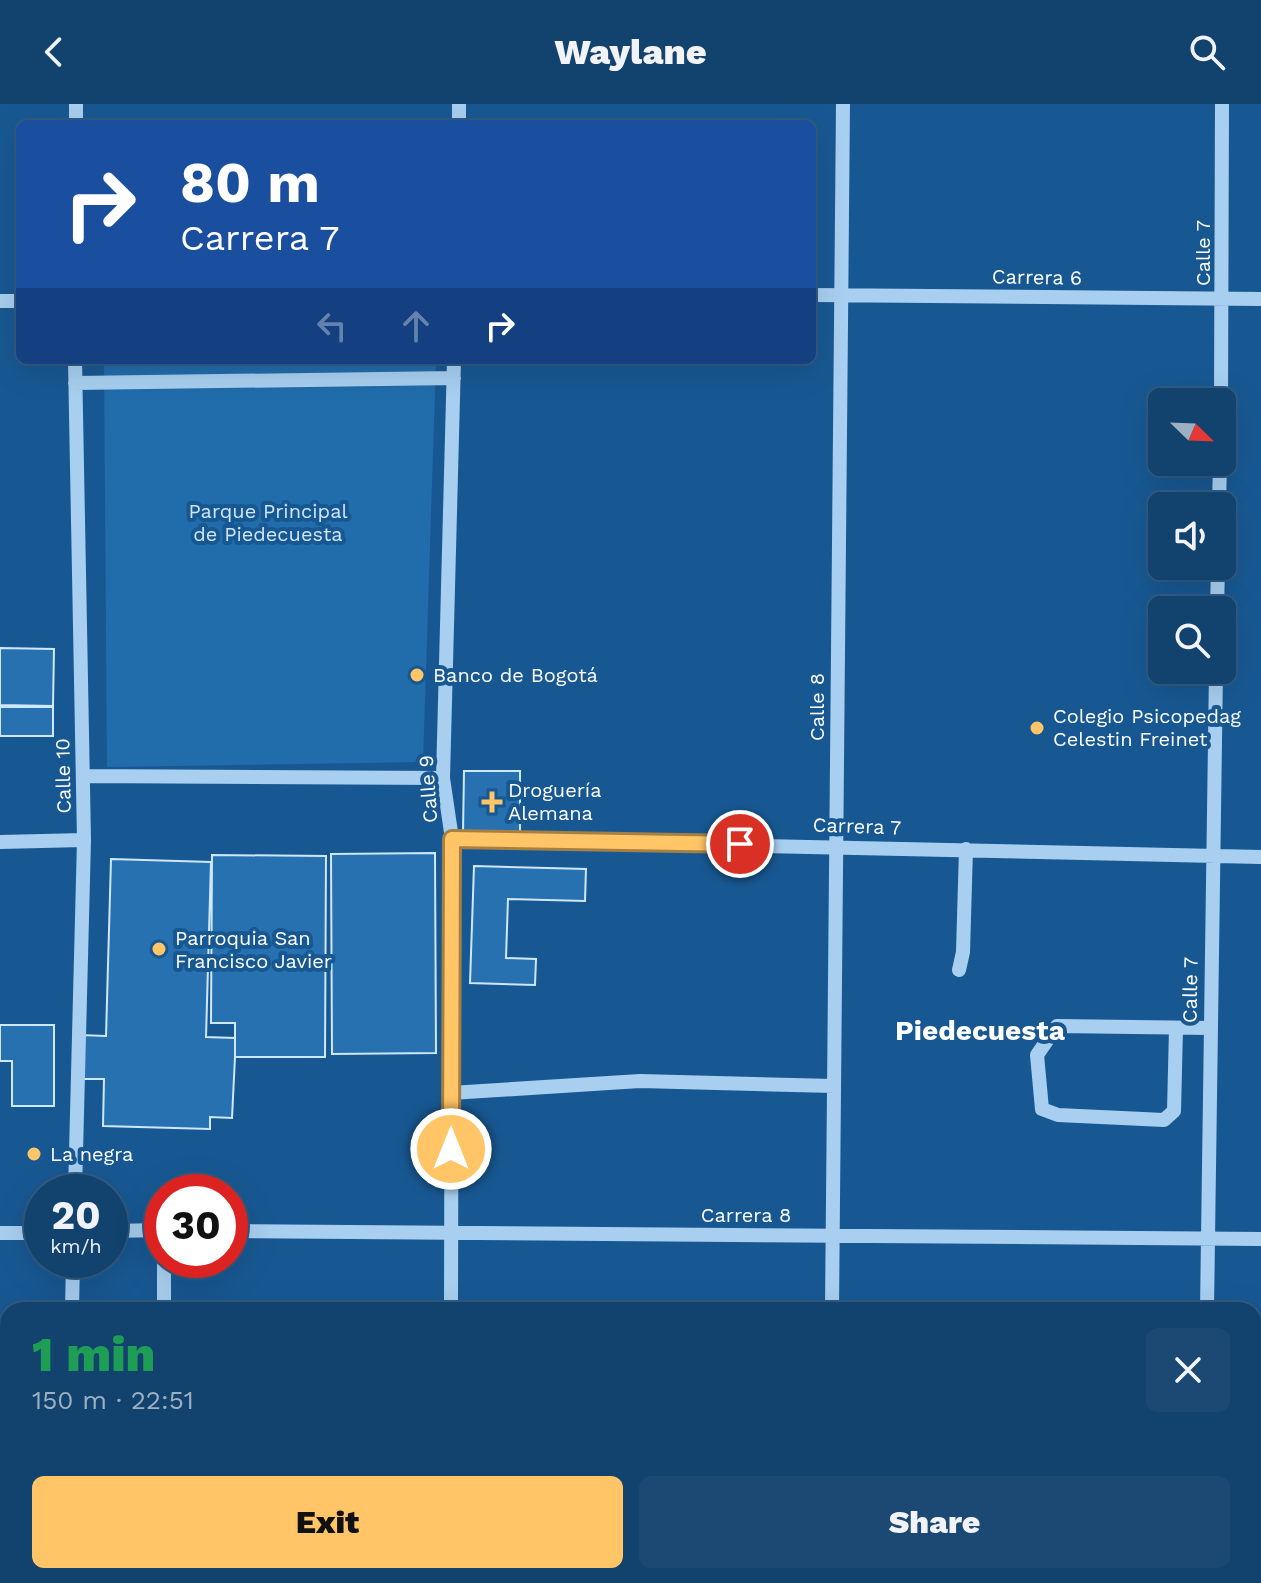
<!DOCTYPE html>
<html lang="en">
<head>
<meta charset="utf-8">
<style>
	:root { --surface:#12426e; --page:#1b4973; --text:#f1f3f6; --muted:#9cb0c2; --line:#315b81; --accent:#ffc566 }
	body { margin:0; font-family:"Work Sans",sans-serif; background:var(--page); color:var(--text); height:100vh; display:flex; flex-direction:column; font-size:30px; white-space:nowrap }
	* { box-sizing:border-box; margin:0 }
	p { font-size:26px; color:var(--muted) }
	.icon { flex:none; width:44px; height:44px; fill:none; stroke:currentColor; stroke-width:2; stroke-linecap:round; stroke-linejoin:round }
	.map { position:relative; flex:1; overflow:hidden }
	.side { position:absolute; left:0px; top:1198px; width:1262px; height:282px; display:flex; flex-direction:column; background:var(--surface); border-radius:24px 24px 0 0; box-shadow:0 8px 32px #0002,0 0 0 2px var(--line) }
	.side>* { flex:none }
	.banner { position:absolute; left:16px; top:16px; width:800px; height:244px; border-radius:12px; box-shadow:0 8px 32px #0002,0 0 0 2px var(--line); background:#1a4fa0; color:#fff; overflow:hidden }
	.needle { width:52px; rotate:113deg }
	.tools { position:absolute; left:1148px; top:284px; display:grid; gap:16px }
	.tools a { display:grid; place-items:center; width:88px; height:88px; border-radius:12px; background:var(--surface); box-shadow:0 8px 32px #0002,0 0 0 2px var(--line); font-size:40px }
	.speed { position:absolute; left:24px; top:1070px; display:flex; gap:16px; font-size:40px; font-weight:700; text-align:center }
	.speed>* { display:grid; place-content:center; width:104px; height:104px; border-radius:50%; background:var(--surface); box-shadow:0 8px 32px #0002,0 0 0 2px var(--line); line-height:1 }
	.speed small { font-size:20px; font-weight:400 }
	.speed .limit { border:12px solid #d22; background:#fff; color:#111 }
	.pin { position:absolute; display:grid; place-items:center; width:68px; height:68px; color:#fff; margin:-34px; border:4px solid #fff; border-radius:50%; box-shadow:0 2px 8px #0007 }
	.me { position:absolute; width:88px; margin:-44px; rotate:0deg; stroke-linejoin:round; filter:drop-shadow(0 0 6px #0008) }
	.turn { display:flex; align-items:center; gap:28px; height:168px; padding:0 32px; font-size:36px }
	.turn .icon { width:104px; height:104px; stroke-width:2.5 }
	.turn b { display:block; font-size:56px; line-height:68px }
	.lanes { display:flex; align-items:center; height:76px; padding:0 32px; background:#0003; justify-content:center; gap:40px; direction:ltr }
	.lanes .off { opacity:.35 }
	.round { display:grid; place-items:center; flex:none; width:84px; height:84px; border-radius:12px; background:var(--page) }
	.overview { display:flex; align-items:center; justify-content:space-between; height:136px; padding:0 32px }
	h1 { font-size:48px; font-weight:800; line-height:60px; color:#1e9e55 }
	.action { display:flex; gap:16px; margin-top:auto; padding:16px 32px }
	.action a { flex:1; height:92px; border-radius:12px; background:var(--accent); color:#111; font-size:32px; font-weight:800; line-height:92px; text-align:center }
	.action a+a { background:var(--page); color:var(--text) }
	header { display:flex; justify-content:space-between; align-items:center; height:104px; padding:0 32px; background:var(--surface); font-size:36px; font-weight:800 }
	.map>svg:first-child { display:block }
	.green { fill:#216cab }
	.building { fill:#2771b0; stroke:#cee7fb; stroke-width:2 }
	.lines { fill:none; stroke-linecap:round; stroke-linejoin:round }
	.minor { stroke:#a8cff0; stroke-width:14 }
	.route-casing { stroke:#a68042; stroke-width:20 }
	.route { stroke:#ffc566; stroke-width:14 }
	.poi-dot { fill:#ffc566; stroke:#185892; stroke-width:3 }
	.labels { text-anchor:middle; stroke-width:8; stroke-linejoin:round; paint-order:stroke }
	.street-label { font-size:20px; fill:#fff; stroke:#185892 }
	.park-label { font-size:20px; fill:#cee7fb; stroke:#185892 }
	.poi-label { font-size:20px; fill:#fff; stroke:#185892; text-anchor:start }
	.district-label { font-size:28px; font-weight:bold; fill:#fff; stroke:#185892 }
</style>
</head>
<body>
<header><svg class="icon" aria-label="back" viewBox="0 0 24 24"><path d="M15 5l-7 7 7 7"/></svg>Waylane<svg class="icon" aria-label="search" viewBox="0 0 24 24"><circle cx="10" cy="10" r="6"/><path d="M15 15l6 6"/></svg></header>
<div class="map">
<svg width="1261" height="1479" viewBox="0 0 1261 1479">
	<rect width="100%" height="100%" fill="#185892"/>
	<path class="green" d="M104,256H436L423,658L107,663Z"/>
	<path class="building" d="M0,544L54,545L53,602L0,601Z
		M0,603H53V632H0Z
		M464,667H520V729H463Z
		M435,749L436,949L332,950L331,750Z
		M212,751L326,752L325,953H235V919H211Z
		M111,755L211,758L206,933L235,934V953L232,1014L210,1013V1025L103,1022L104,975H79L80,931L106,932Z
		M474,762L586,765L585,797L508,795L506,854L536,855L535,881L470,879Z
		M0,921H54V1002H12V957H0Z"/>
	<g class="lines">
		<path class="minor" d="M76,0V20
			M459,20V0
			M812,191L1261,195
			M0,197H20
			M75,256L84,736L75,1088
			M75,279L454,274
			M1221,298L1222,0
			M1219,402L1220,358
			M1217,506L1218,462
			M83,672L443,674
			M452,735L1261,753
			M0,738L84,736
			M959,866L963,848L966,745
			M1176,924L1174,1007L1164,1016L1058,1011L1042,1005L1037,951L1057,922L1210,924
			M451,989L640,977L834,982
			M110,1127L162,1126
			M230,1127L1261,1135
			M0,1129H42
			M164,1156V1206
			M72,1206L73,1156
			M451,1206L452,735L443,674L454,256
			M832,1206L843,0
			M1207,1206L1216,566
			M452,1472V1479
			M62,1479V1472
			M829,1479V1472
			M1204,1479V1472"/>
	</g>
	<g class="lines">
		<defs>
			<path id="route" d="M451,1045L452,735L740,740"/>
		</defs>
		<use href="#route" class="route-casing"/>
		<use href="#route" class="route"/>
	</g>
	<g class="poi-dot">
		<circle cx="417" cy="571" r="8"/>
		<circle cx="1037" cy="624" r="8"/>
		<path d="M488 686h8v8h8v8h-8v8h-8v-8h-8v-8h8z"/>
		<circle cx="159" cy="845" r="8"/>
		<circle cx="34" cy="1050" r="8"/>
	</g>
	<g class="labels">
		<g class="street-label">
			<text transform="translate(1203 149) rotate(-90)" y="7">Calle 7</text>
			<text transform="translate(1037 173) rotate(1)" y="7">Carrera 6</text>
			<text transform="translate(817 603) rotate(-90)" y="7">Calle 8</text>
			<text transform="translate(63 672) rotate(-91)" y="7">Calle 10</text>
			<text transform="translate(428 685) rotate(-94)" y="7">Calle 9</text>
			<text transform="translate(857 722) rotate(2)" y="7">Carrera 7</text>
			<text transform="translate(1190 886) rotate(-89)" y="7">Calle 7</text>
			<text x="746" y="1118">Carrera 8</text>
		</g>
		<g class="park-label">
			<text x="268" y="414">Parque Principal<tspan x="268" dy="23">de Piedecuesta</tspan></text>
		</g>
		<g class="poi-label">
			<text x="433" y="578">Banco de Bogotá</text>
			<text x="1053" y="619">Colegio Psicopedag<tspan x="1053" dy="23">Celestin Freinet</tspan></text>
			<text x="508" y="693">Droguería<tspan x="508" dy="23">Alemana</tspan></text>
			<text x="175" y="841">Parroquia San<tspan x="175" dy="23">Francisco Javier</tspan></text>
			<text x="50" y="1057">La negra</text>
		</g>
		<g class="district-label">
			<text x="980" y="936">Piedecuesta</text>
		</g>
	</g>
</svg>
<div class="tools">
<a><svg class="needle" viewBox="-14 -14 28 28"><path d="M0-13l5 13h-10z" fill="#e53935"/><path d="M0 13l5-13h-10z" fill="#9cb0c2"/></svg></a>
<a><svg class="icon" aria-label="sound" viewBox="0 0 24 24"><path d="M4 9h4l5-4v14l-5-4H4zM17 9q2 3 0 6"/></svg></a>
<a><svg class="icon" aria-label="search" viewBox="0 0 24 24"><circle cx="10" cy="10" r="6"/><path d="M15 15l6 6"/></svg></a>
</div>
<div class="speed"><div>20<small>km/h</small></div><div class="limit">30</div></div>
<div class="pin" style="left:740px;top:740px;background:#d93025"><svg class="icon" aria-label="arrive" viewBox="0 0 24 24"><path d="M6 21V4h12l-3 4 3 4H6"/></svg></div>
<svg class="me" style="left:451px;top:1045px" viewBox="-20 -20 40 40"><circle r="17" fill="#ffc566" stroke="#fff" stroke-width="3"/><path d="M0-11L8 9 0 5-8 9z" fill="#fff"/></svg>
<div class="banner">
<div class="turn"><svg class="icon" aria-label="right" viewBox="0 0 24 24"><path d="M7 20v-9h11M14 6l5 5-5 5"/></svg><div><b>80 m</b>Carrera 7</div></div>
<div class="lanes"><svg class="icon off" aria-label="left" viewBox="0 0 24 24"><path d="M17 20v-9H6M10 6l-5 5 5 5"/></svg><svg class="icon off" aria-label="ahead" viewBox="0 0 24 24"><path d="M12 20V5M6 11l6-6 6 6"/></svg><svg class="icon" aria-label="right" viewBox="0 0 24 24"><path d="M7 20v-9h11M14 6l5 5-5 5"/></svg></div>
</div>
<section class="side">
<div class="overview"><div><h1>1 min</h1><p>150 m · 22:51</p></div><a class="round"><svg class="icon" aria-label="close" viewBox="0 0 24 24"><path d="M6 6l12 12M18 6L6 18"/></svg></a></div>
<div class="action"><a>Exit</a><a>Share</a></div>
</section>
</div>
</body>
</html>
